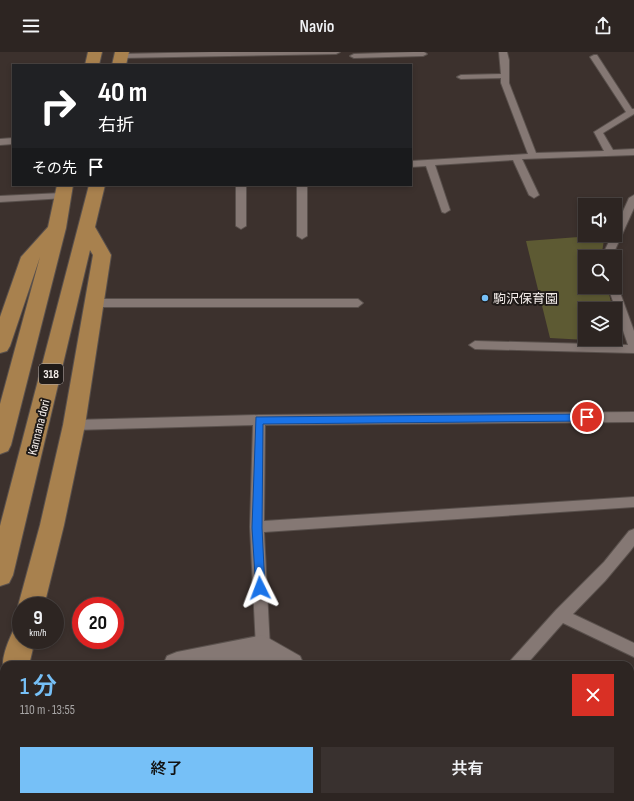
<!DOCTYPE html>
<html lang="ja">
<head>
<meta charset="utf-8">
<style>
	:root { --surface:#2d2522; --page:#39312f; --text:#f1f3f6; --muted:#a7a5a5; --line:#484240; --accent:#76c0f7 }
	body { margin:0; font-family:"Sofia Sans Condensed","Noto Sans JP",sans-serif; background:var(--page); color:var(--text); height:100vh; display:flex; flex-direction:column; font-size:15px; white-space:nowrap }
	* { box-sizing:border-box; margin:0 }
	p { font-size:13px; color:var(--muted) }
	.icon { flex:none; width:22px; height:22px; fill:none; stroke:currentColor; stroke-width:2; stroke-linecap:round; stroke-linejoin:round }
	.map { position:relative; flex:1; overflow:hidden }
	.sheet { position:absolute; left:0px; top:609px; width:634px; height:140px; display:flex; flex-direction:column; background:var(--surface); border-radius:12px 12px 0 0; box-shadow:0 2px 6px #0003,0 0 0 1px var(--line) }
	.sheet>* { flex:none }
	.guide { position:absolute; left:12px; top:12px; width:400px; height:122px; border-radius:0px; box-shadow:0 2px 6px #0003,0 0 0 1px var(--line); background:#202124; color:#fff; overflow:hidden }
	.buttons { position:absolute; left:578px; top:146px; display:grid; gap:8px }
	.buttons a { display:grid; place-items:center; width:44px; height:44px; border-radius:0px; background:var(--surface); box-shadow:0 2px 6px #0003,0 0 0 1px var(--line); font-size:20px }
	.speed { position:absolute; left:12px; top:545px; display:flex; gap:8px; font-size:20px; font-weight:700; text-align:center }
	.speed>* { display:grid; place-content:center; width:52px; height:52px; border-radius:50%; background:var(--surface); box-shadow:0 2px 6px #0003,0 0 0 1px var(--line); line-height:1 }
	.speed small { font-size:10px; font-weight:400 }
	.speed .limit { border:6px solid #d22; background:#fff; color:#111 }
	.pin { position:absolute; display:grid; place-items:center; width:34px; height:34px; color:#fff; margin:-17px; border:2px solid #fff; border-radius:50%; box-shadow:0 1px 4px #0007 }
	.me { position:absolute; width:44px; margin:-22px; rotate:357deg; stroke-linejoin:round; filter:drop-shadow(0 0 3px #0008) }
	.turn { display:flex; align-items:center; gap:14px; height:84px; padding:0 20px; font-size:18px }
	.turn .icon { width:52px; height:52px; stroke-width:2.5 }
	.turn b { display:block; font-size:28px; line-height:34px }
	.then { display:flex; align-items:center; height:38px; padding:0 20px; background:#0003; gap:8px; font-size:15px }
	.round { display:grid; place-items:center; flex:none; width:42px; height:42px; border-radius:0px; background:var(--page) }
	.overview { display:flex; align-items:center; justify-content:space-between; height:68px; padding:0 20px }
	h1 { font-size:24px; font-weight:600; line-height:30px; color:var(--accent) }
	.action { display:flex; gap:8px; margin-top:auto; padding:8px 20px }
	.action a { flex:1; height:46px; border-radius:0px; background:var(--accent); color:#111; font-size:16px; font-weight:600; line-height:46px; text-align:center }
	.action a+a { background:var(--page); color:var(--text) }
	header { display:flex; justify-content:space-between; align-items:center; height:52px; padding:0 20px; background:var(--surface); font-size:18px; font-weight:600 }
	.map>svg:first-child { display:block }
	.green { fill:#5d5a33 }
	.lines { fill:none; stroke-linecap:round; stroke-linejoin:round }
	.lane-casing { stroke:#59504c; stroke-width:2 }
	.street-casing { stroke:#59504c; stroke-width:2 }
	.primary-casing { stroke:#59504c; stroke-width:2 }
	.lane { fill:#857874; fill-rule:evenodd }
	.street { fill:#857874; fill-rule:evenodd }
	.primary { fill:#a8814e; fill-rule:evenodd }
	.route { fill:#1a73e8; stroke:#114b97 }
	.poi-dot { fill:#76c0f7; stroke:#1f1a18; stroke-width:1.5 }
	.labels { text-anchor:middle; stroke-width:4; stroke-linejoin:round; paint-order:stroke }
	.shield { fill:#1f1a18; stroke:#b3acaa; stroke-width:1 }
	.shield-label { font-size:12px; font-weight:bold; fill:#f2ebe8 }
	.poi-label { font-size:13px; fill:#f2ebe8; stroke:#1f1a18; text-anchor:start }
	.street-label { font-size:13px; fill:#f2ebe8; stroke:#1f1a18 }
</style>
</head>
<body>
<header><svg class="icon" aria-label="menu" viewBox="0 0 24 24"><path d="M4 6h16M4 12h16M4 18h16"/></svg>Navio<svg class="icon" aria-label="share" viewBox="0 0 24 24"><path d="M12 15V3M7 8l5-5 5 5M5 13v7h14v-7"/></svg></header>
<div class="map">
<svg width="634" height="749" viewBox="0 0 634 749">
	<rect width="100%" height="100%" fill="#3c312d"/>
	<path class="green" d="M605,183L601,205H585V235H607L613,257H585V287H615V263L623,290L550,286L526,189Z"/>
	<g class="lines">
		<defs>
			<path id="lane" d="M213,0H340L336,2L121,6L117,4L121,2Z
				M413,0H424L427,2L423,4L354,6L350,4L354,2Z
				M499,0H507L509,8V31L536,101L604,99L594,80L626,60L590,5L594,3H597L632,57H634V62L603,81L613,98L634,97V103L522,107L539,143L534,146L529,143L513,108L435,113L450,158L445,161L442,160L426,114L411,115V109L528,102L501,31V26L461,27L457,25L461,23L501,22Z
				M13,86V92L0,93V87Z
				M236,133H246V174L241,177L236,174Z
				M297,133H307V184L302,187L297,184Z
				M62,141L67,144L65,146L0,150V144Z
				M634,143V156L615,198V205H605V198L612,183H615V177L629,146Z
				M615,232L618,235L634,279V301L475,297L469,293L475,289L628,293L608,235H615Z
				M94,247H358L363,251L358,255H94L89,251Z
				M634,360V370L265,373L264,469L634,445V455L264,480L270,596L268,601L263,603L258,601L256,596L250,475L253,373L74,378L70,376L68,373L70,370L74,368L259,363Z
				M634,477V494L631,498L605,529L573,562L634,591V605L563,571L526,613H509L511,608L556,558L604,510L629,479Z
				M487,745H509L510,749H488Z"/>
			<path id="street" d="M263,583L300,604L304,613H266L260,609L242,613H163L167,604L177,600Z
				M381,745H413L411,749H379Z"/>
			<path id="primary" d="M88,0H102L99,13H85Z
				M115,0H129L126,13H112Z
				M57,133H73L66,176L11,393L8,399L0,402V352L40,205L10,294L7,299L0,301V265L21,205L48,175Z
				M89,133H105L95,175L111,203L85,373L64,473L44,554H21V561L18,554L40,473L63,373L93,203L90,198L13,523L9,531L0,534V474Z
				M21,576V588H35L29,613H4V619C0,608 8,590 13,579Z
				M4,644V689L0,690V646Z"/>
		</defs>
		<use href="#lane" class="lane-casing"/>
		<use href="#street" class="street-casing"/>
		<use href="#primary" class="primary-casing"/>
		<use href="#lane" class="lane"/>
		<use href="#street" class="street"/>
		<use href="#primary" class="primary"/>
	</g>
	<path class="route" d="M587,362L592,365L587,369L263,372L262,476L265,536L264,539L260,540L256,539L252,476L256,365Z"/>
	<circle class="poi-dot" cx="485" cy="246" r="4"/>
	<g class="labels">
		<rect class="shield" x="39" y="312" width="24" height="20" rx="3"/>
		<g class="shield-label">
			<text x="51" y="326">318</text>
		</g>
		<g class="poi-label">
			<text x="493" y="251">駒沢保育園</text>
		</g>
		<g class="street-label">
			<text transform="translate(38 375) rotate(-76)" y="5">Kannana dori</text>
		</g>
	</g>
</svg>
<div class="buttons">
<a><svg class="icon" aria-label="sound" viewBox="0 0 24 24"><path d="M4 9h4l5-4v14l-5-4H4zM17 9q2 3 0 6"/></svg></a>
<a><svg class="icon" aria-label="search" viewBox="0 0 24 24"><circle cx="10" cy="10" r="6"/><path d="M15 15l6 6"/></svg></a>
<a><svg class="icon" aria-label="layers" viewBox="0 0 24 24"><path d="M12 4l9 5-9 5-9-5zM3 14l9 5 9-5"/></svg></a>
</div>
<div class="speed"><div>9<small>km/h</small></div><div class="limit">20</div></div>
<div class="pin" style="left:587px;top:365px;background:#d93025"><svg class="icon" aria-label="arrive" viewBox="0 0 24 24"><path d="M6 21V4h12l-3 4 3 4H6"/></svg></div>
<svg class="me" style="left:260px;top:536px" viewBox="-20 -20 40 40"><path d="M0-17L14 15 0 8-14 15z" fill="#1a73e8" stroke="#fff" stroke-width="4"/></svg>
<div class="guide">
<div class="turn"><svg class="icon" aria-label="right" viewBox="0 0 24 24"><path d="M7 20v-9h11M14 6l5 5-5 5"/></svg><div><b>40 m</b>右折</div></div>
<div class="then">その先<svg class="icon" aria-label="arrive" viewBox="0 0 24 24"><path d="M6 21V4h12l-3 4 3 4H6"/></svg></div>
</div>
<section class="sheet">
<div class="overview"><div><h1>1 分</h1><p>110 m · 13:55</p></div><a class="round" style="background:#d93025;color:#fff"><svg class="icon" aria-label="close" viewBox="0 0 24 24"><path d="M6 6l12 12M18 6L6 18"/></svg></a></div>
<div class="action"><a>終了</a><a>共有</a></div>
</section>
</div>
</body>
</html>
